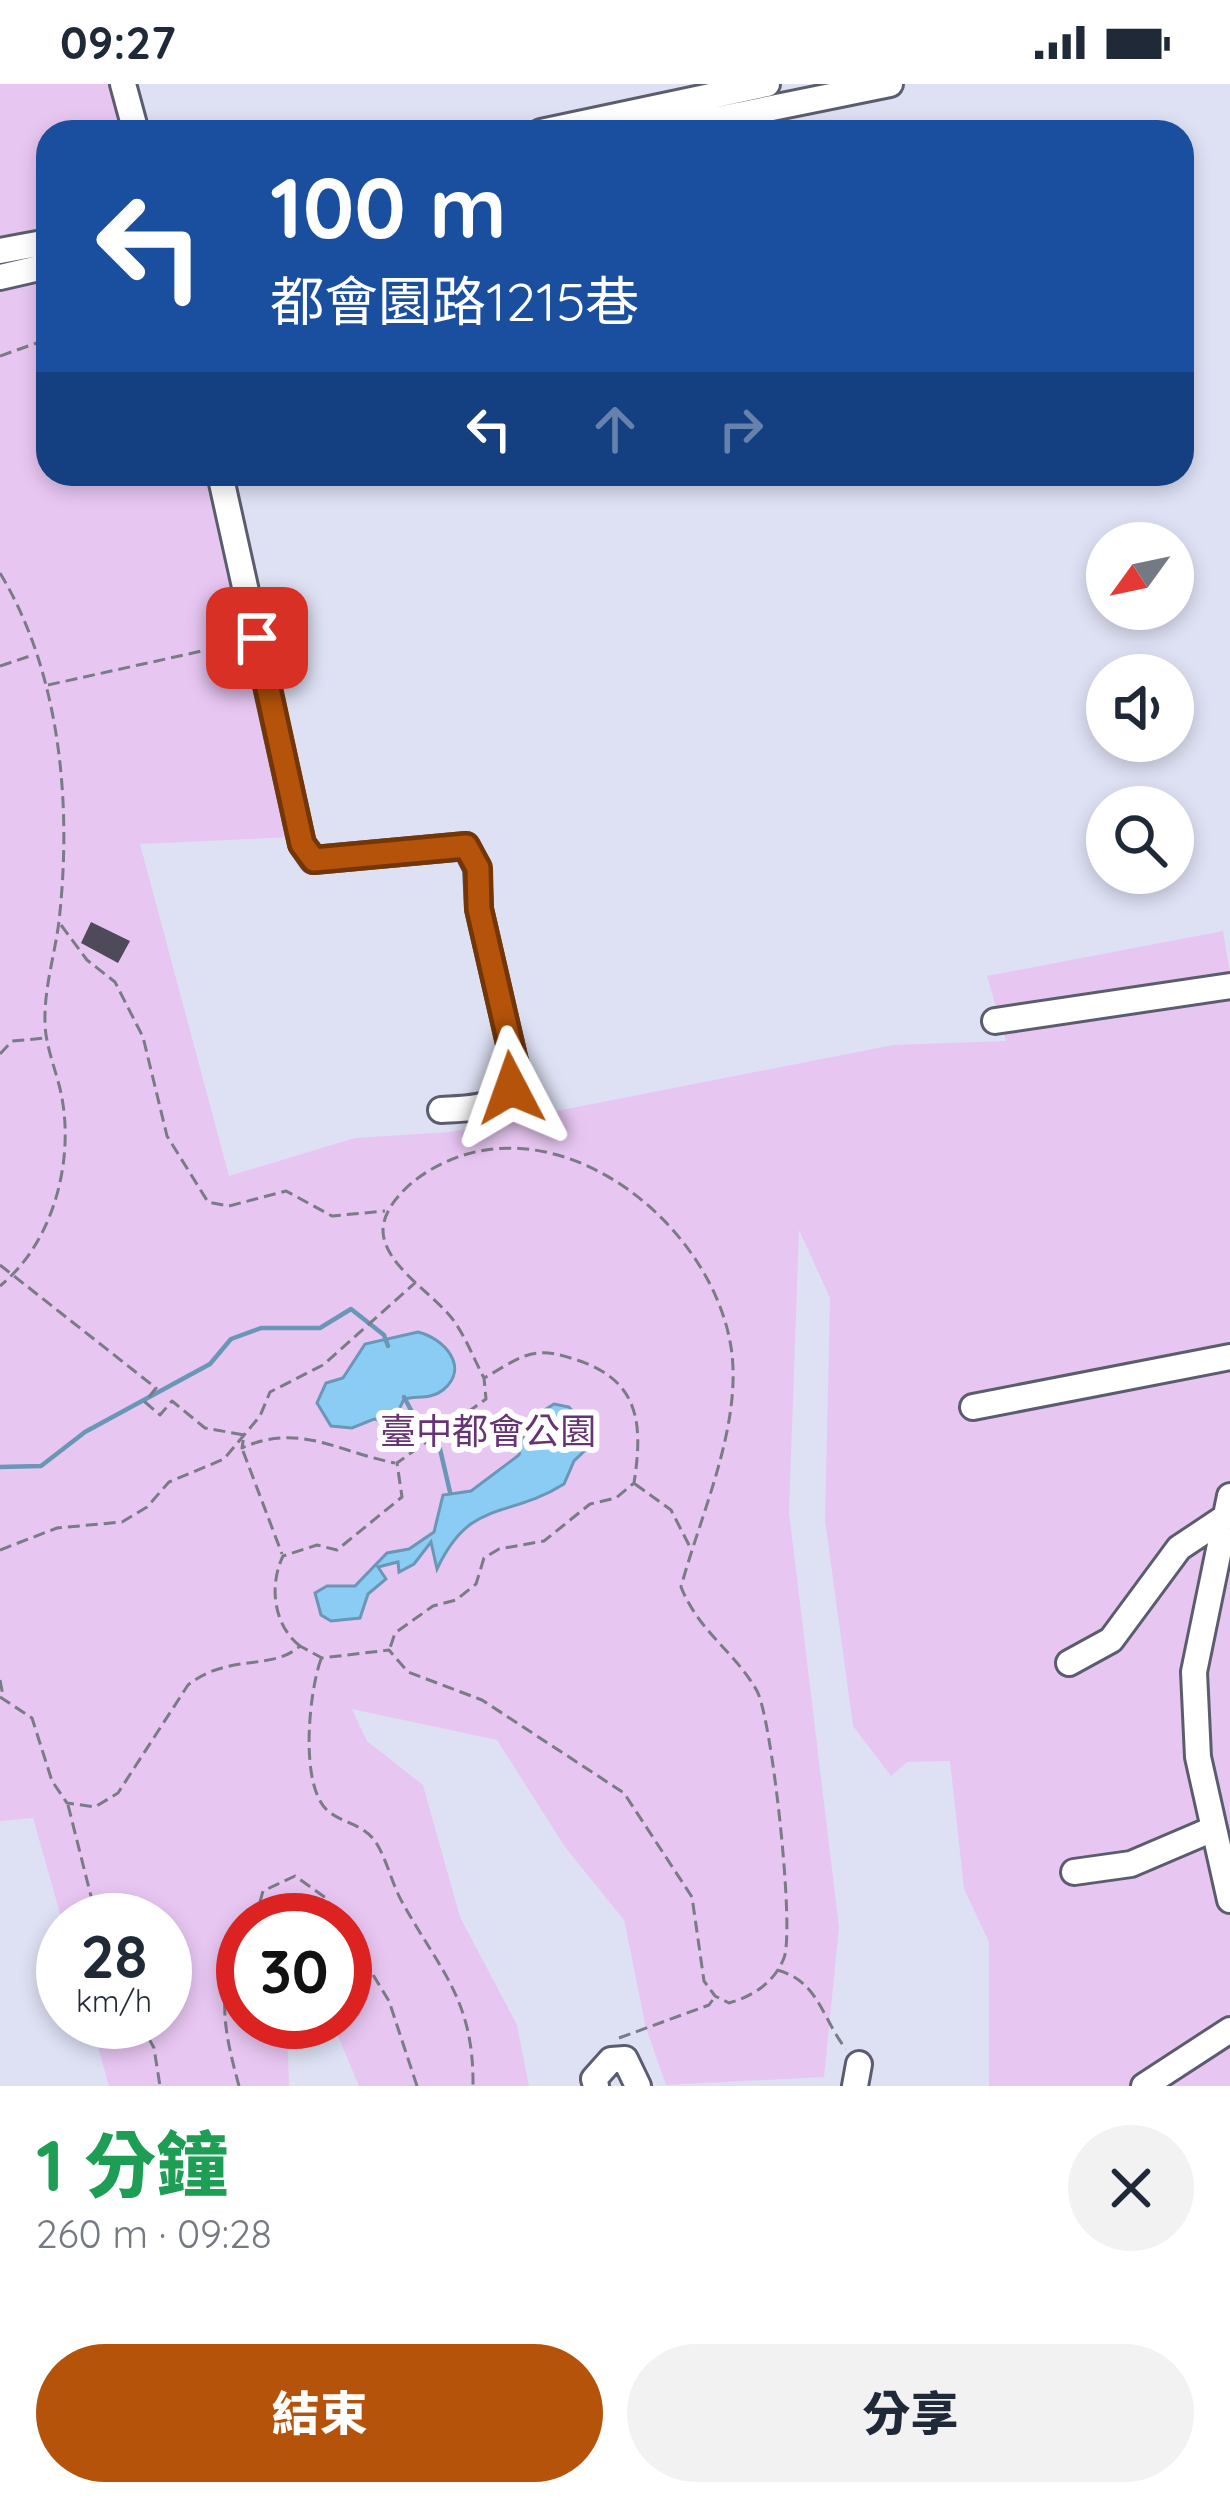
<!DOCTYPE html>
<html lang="zh-TW">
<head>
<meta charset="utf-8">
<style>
	:root { --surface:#fff; --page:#f2f2f3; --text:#1f2937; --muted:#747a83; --accent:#b45309 }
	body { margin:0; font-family:Quicksand,"Noto Sans TC",sans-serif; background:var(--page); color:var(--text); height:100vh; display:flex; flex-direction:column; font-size:45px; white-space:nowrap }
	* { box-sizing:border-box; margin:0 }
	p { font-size:39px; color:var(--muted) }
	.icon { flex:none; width:66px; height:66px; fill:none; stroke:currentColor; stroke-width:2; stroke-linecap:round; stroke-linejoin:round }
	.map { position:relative; height:2002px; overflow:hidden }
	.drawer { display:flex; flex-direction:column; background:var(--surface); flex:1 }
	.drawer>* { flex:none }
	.hud { position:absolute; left:36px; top:36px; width:1158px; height:366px; border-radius:36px; box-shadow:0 6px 18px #0003; background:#1a4fa0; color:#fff; overflow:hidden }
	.needle { width:78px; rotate:237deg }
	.fabs { position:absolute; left:1086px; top:438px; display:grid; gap:24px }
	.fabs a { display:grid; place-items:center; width:108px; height:108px; border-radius:50%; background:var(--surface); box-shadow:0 6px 18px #0003; font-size:60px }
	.speed { position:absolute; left:36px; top:1809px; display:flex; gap:24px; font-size:60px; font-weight:700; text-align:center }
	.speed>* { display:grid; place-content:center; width:156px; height:156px; border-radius:50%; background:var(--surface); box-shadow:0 6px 18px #0003; line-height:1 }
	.speed small { font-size:30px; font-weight:400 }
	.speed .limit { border:18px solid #d22; background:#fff; color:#111 }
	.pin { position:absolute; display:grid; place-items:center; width:102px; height:102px; color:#fff; margin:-51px; border-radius:24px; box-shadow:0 6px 18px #0006 }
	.me { position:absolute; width:132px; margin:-66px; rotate:356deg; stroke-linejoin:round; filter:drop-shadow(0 0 9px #0008) }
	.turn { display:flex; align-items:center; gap:42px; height:252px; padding:0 36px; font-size:54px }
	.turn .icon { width:156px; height:156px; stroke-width:2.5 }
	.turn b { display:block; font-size:84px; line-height:102px }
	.lanes { display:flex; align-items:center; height:114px; padding:0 36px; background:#0003; justify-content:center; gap:60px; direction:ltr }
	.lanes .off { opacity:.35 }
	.round { display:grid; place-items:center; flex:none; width:126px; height:126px; border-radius:63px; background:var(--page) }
	.headline { display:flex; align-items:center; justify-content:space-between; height:204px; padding:0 36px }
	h1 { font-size:72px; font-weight:800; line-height:90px; color:#1e9e55 }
	.cta { display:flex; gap:24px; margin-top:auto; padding:24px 36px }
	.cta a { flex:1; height:138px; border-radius:72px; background:var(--accent); color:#fff; font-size:48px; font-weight:800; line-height:138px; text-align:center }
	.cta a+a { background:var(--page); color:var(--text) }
	.status { display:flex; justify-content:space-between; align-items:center; height:84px; padding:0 60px; background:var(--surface); direction:ltr }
	.status svg { height:33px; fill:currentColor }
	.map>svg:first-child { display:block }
	.green { fill:#e8c6f2 }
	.water { fill:#8bccf4; stroke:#6997b5; stroke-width:3 }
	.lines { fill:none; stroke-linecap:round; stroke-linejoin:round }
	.stream { stroke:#6997b5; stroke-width:4.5 }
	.building { fill:#4e4a59 }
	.minor-casing { stroke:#5a5d6d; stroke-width:30 }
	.path { stroke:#797b87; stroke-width:3; stroke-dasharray:12 6; stroke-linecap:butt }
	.minor { stroke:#fff; stroke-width:24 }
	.route-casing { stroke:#753606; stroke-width:30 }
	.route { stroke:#b45309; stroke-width:21 }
	.labels { text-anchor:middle; stroke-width:12; stroke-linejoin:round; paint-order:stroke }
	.park-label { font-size:36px; fill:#663374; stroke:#fff }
</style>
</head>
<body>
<div class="status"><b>09:27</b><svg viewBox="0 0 49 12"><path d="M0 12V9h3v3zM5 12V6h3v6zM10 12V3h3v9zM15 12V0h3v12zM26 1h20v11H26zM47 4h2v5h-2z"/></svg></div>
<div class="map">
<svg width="1230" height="2002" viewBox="0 0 1230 2002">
	<rect width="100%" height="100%" fill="#dee1f4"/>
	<path class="green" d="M0,0H117L130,48H48V390H213L292,753L140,760L229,1092L355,1054L450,1048L893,961L1006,957L987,892L1223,847L1230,889V2002H989V1858L964,1805L950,1677L907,1678L891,1692L853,1642L825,1436L830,1214L799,1146L789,1428L839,1843L824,1993L666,2001L646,1944L624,1836L565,1763L497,1656L352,1625L367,1657L423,1701L460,1833L517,1941L529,2002H359L332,1938H345V1836H243V1938H287L289,2002H109L91,1938H165V1836H63V1840L33,1734L0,1737Z"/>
	<path class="water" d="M418,1248C443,1254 471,1283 443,1306C432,1315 418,1312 404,1315L392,1340L374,1335L352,1344L331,1342L317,1319L326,1299L343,1294L365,1260Z
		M554,1320L569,1323L597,1355L574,1377L564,1400C507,1436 471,1413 437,1485L431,1458L414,1480L399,1488L398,1478L378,1483L386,1495L368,1510L360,1534L331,1537L321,1531L315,1509L327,1502H355L387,1469L409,1465L434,1448L443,1411L471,1407L519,1371L527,1337Z"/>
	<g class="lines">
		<path class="stream" d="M404,1313L422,1347L440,1365L450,1408
			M0,1383L41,1382L85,1348L210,1280L231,1255L261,1244H320L351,1225L384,1251L388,1262"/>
	</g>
	<path class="building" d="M91,838L130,857L118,879L81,859Z"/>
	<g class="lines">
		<defs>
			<path id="minor" d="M123,0L136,48
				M541,48L767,0
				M654,48L890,0
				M0,167L48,158
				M0,193L48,182
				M220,390L302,760L313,776L466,762L477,784L479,825L517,990C503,1026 475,1024 441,1026
				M995,937L1230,902
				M973,1323L1230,1273
				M1230,1412L1194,1588L1198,1673L1230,1816
				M1069,1579L1111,1556L1179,1464L1227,1432
				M1074,1788L1131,1780L1213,1745
				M596,2002L594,1995L611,1976L625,1975L638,2002
				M855,2002L859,1980
				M1144,2002L1230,1946"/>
		</defs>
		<use href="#minor" class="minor-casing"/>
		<path class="path" d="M0,272L48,255
			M0,489C61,590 72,722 59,837C55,870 44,904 45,938C45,961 56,986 61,1009C75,1075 54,1158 0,1202
			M0,582L33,571
			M48,601L238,559
			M61,841L87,876L115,898L143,953L167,1052L208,1118L229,1122L286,1107L332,1132L385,1127
			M0,970L12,957L46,954
			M0,1181L156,1304L145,1318L160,1331L172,1317L205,1344L244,1351L242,1364C299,1338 338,1368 395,1379
			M243,1367L282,1470
			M635,1400L671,1426L690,1463
			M0,1466L57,1444L122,1438L147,1423L169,1398L224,1375L260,1332L270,1308L323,1281L416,1198
			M300,1562C273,1541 269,1501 283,1472L317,1461L337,1466L402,1413L397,1379L486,1315L484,1294C497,1287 511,1277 525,1272C545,1265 561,1271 580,1277C640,1298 643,1341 634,1399L616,1414L590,1420L544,1457L499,1465L484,1474L476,1500L456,1516L433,1522L395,1549L390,1564
			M321,1575C309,1608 299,1702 328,1727C342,1739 363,1740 375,1757C386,1773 391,1797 401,1816C440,1887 474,1915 473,2002
			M0,1596L3,1612
			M0,1613L32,1634L52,1697L67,1719L95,1723L118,1709L188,1601C228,1569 273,1587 300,1562L322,1574L389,1566L408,1588L482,1616L624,1709L692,1813L704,1897L715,1912L729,1919C753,1912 774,1899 784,1874C795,1845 772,1635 757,1607C736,1569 699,1548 681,1503C701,1429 743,1340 731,1263C710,1131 542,1005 418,1094C402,1106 384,1125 383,1145C382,1181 435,1210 454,1237C466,1254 474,1275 484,1294
			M68,1721L97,1836
			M255,1836L263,1807L295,1792L326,1814L339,1836
			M345,1845L389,1917L417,2002
			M777,1886C819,1897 822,1935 846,1965
			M140,1938L154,1964L160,2002
			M619,1954L709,1921L714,1914
			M239,2002C226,1954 213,1904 243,1861"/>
		<use href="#minor" class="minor"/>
	</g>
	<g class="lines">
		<defs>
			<path id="route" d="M257,554L302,760L314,776L466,762L478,784L479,825L517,990L511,1004"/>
		</defs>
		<use href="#route" class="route-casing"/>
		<use href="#route" class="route"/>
	</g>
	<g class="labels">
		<g class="park-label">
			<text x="488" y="1360">臺中都會公園</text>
		</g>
	</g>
</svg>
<div class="fabs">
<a><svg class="needle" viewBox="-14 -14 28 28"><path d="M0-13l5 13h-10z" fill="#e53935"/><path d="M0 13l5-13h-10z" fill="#747a83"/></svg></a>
<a><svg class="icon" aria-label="sound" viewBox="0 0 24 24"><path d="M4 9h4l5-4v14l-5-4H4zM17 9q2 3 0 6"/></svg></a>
<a><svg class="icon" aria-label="search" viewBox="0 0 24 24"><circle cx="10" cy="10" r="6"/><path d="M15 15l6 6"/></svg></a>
</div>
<div class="speed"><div>28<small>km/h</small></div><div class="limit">30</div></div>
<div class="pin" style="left:257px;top:554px;background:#d93025"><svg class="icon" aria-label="arrive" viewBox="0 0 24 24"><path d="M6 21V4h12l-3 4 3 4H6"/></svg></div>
<svg class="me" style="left:511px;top:1004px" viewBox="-20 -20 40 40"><path d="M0-17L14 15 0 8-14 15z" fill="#b45309" stroke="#fff" stroke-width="4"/></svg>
<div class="hud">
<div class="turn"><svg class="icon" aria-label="left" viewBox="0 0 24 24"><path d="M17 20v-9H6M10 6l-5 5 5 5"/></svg><div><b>100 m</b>都會園路1215巷</div></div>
<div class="lanes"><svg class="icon" aria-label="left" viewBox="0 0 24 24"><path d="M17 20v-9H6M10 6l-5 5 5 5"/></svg><svg class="icon off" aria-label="ahead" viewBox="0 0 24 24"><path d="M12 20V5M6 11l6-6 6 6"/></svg><svg class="icon off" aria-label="right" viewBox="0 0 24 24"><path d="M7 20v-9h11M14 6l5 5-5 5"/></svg></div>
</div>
</div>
<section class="drawer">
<div class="headline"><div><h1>1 分鐘</h1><p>260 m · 09:28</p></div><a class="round"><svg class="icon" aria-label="close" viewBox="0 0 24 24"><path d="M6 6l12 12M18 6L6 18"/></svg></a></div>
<div class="cta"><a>結束</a><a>分享</a></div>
</section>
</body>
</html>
